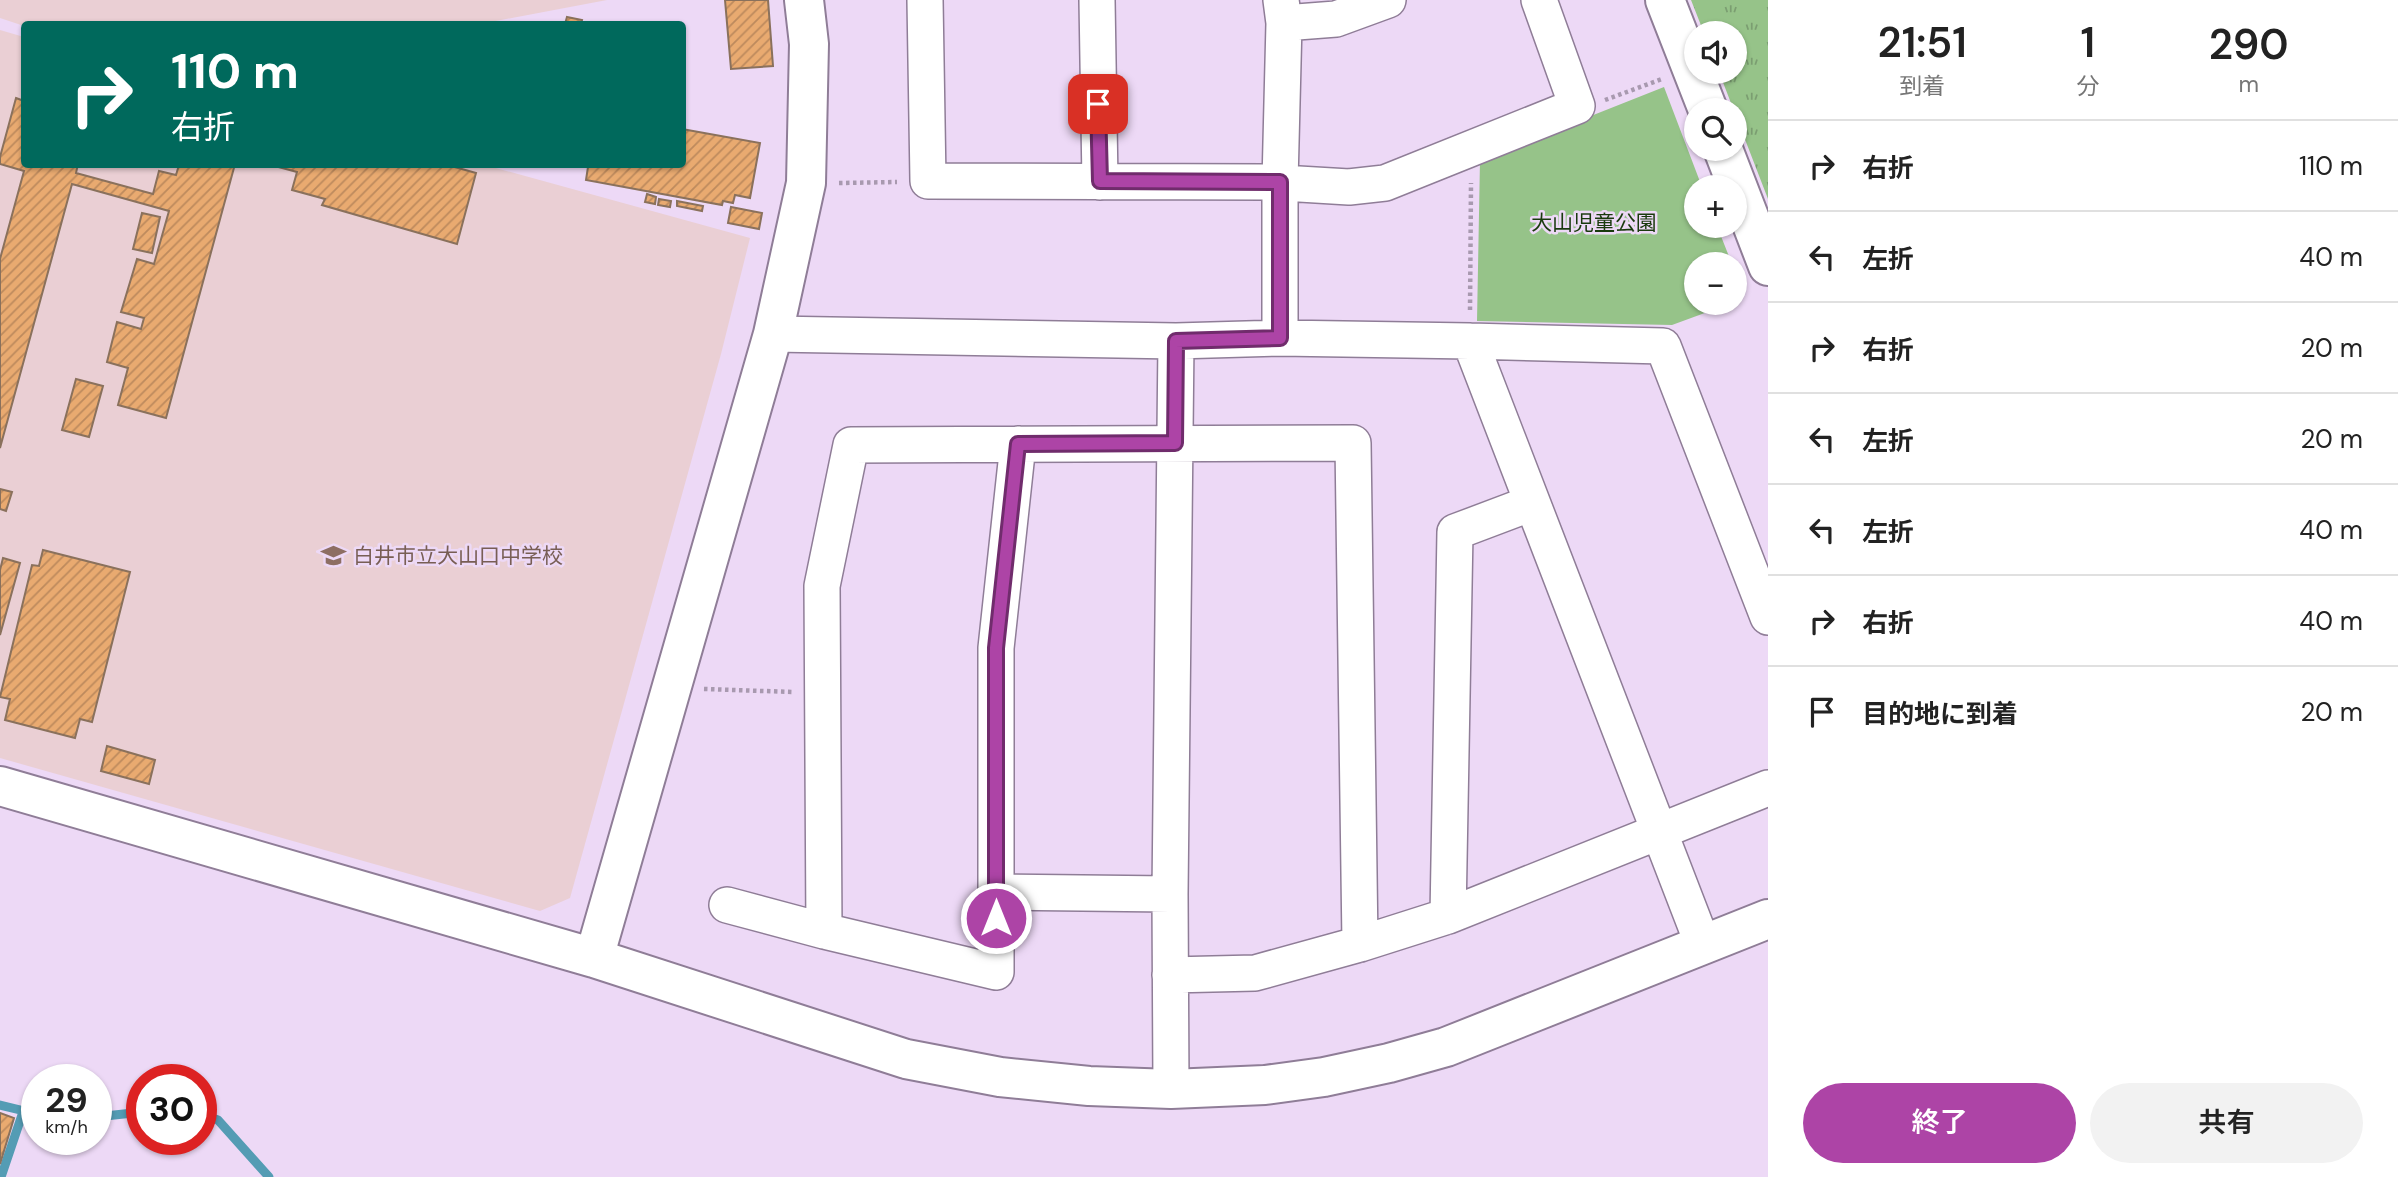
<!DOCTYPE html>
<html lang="ja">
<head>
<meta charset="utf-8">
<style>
	:root { --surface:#fff; --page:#f2f2f2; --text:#222; --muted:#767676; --line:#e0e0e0; --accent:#ad44a6 }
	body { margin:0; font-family:"DM Sans","Noto Sans JP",sans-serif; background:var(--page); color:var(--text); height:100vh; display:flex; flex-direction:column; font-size:26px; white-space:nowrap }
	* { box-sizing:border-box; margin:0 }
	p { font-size:23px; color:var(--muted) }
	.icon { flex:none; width:38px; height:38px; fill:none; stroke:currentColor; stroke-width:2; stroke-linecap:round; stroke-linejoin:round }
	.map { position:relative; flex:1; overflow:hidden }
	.details { display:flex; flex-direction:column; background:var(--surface); width:630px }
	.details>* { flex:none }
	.banner { position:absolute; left:21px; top:21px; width:665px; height:147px; border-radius:7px; box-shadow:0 2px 5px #0004; background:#00695c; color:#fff; overflow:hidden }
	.tools { position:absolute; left:1684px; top:21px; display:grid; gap:14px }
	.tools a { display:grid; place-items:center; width:63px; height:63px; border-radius:50%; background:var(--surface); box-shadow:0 2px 5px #0004; font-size:35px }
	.speed { position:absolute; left:21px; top:1064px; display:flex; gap:14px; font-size:35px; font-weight:700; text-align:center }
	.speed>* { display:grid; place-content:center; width:91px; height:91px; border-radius:50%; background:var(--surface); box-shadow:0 2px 5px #0004; line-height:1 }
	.speed small { font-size:18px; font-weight:400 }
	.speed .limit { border:10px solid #d22; background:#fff; color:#111 }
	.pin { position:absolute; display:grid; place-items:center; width:60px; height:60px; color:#fff; margin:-30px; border-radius:14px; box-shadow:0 4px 10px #0006 }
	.me { position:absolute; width:77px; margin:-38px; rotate:0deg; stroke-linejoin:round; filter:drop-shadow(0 0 5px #0008) }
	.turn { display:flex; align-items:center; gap:24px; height:147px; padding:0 35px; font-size:32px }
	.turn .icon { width:91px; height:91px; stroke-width:2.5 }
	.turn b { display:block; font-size:49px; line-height:60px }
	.eta { display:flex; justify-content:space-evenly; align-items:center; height:119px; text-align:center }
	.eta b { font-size:42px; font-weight:600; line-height:49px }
	.action { display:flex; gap:14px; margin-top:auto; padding:14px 35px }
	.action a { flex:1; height:80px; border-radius:42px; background:var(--accent); color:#fff; font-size:28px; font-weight:600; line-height:80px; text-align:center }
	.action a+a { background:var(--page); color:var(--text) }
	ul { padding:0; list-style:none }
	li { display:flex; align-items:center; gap:21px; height:91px; padding:0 35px; border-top:2px solid var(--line) }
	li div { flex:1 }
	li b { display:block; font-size:26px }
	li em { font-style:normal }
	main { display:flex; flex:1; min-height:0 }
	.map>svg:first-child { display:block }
	.education { fill:#eacfd4 }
	.grass { fill:url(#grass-tufts) }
	.green { fill:#96c389 }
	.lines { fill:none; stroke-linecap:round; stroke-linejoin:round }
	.stream { stroke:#549cb4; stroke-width:9 }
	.building { fill:url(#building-hatch); stroke:#8a715c; stroke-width:2 }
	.minor-casing { stroke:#8f7d97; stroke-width:38 }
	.tertiary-casing { stroke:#8f7d97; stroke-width:42 }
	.trunk-casing { stroke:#8f7d97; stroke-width:42 }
	.path { stroke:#a899af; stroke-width:4.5; stroke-dasharray:3.5 3.5; stroke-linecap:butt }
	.minor { stroke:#fff; stroke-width:35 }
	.tertiary { stroke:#fff; stroke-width:38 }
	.trunk { stroke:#fff; stroke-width:38 }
	.route-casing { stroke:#702c6c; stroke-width:18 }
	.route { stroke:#ad44a6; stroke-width:12 }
	.labels { text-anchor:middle; stroke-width:5; stroke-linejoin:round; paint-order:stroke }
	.park-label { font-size:21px; fill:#193a0d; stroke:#edd9f6 }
	.education-label { font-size:21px; fill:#785e54; stroke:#edd9f6; text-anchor:start }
</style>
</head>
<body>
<main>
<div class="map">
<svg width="1768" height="1177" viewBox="0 0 1768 1177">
	<defs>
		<pattern id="grass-tufts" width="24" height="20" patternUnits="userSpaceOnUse" patternTransform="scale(1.75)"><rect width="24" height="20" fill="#96c389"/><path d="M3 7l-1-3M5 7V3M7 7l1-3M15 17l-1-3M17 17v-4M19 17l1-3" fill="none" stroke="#7b9e71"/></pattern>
		<pattern id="building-hatch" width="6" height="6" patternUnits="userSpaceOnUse" patternTransform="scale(1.75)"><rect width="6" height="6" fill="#e9aa70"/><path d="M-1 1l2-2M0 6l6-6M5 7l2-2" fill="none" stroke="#bd8a5d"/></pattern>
	</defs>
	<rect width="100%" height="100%" fill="#edd9f6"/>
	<path class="education" d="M0,0H607L480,24L24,26L0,18Z
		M0,30L24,37V164L485,165L750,238L721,354L570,898L540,911L0,758Z"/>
	<path class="grass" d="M1691,0H1768V199L1719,72H1734V33H1704Z"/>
	<path class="green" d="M1664,87L1702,187H1696V226H1717L1732,264H1696V303H1732L1672,325L1477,321L1480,160Z"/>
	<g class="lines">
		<path class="stream" d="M0,1105L37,1114
			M201,1114L218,1120L269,1177
			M96,1117L142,1112
			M1,1177L23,1112"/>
	</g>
	<path class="building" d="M725,0H768L773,66L731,69Z
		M567,17L582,20L581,24H565Z
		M16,98L24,101V164H78L76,173L153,194L159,171L176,175L179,165L235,164L166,418L118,405L128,368L107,362L117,322L141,329L144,318L121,312L137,259L154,264L169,211L72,184L0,448V259L24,171L0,164V157Z
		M682,129L760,143L750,198L735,195L733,203L723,201L722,205L586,180L588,167L576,164H682Z
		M444,164L476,173L457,244L322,205L325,199L292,190L297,172L271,165Z
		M647,194L656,197L655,204L645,202Z
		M659,199L671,201L670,207L658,205Z
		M677,201L703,206L702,211L677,206Z
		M731,207L762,213L759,229L728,223Z
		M142,213L160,217L152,253L133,249Z
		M76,379L103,386L89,437L62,430Z
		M0,489L12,492L6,511L0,509Z
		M43,550L130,572L92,722L80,719L75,738L5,720L10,699L0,697L32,565L39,566Z
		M3,558L20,563L0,635V570Z
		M107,746L155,760L149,784L101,771Z
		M0,1113L14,1118L0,1164Z"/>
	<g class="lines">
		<defs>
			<path id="minor" d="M925,0L928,181L1265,182L1349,187L1385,183L1577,106L1539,0
				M1097,0L1100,182
				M1284,23L1336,19L1388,0
				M773,334L1176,341L1280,338L1470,341L1663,346L1768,617
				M1280,338V182L1284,23L1281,0
				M1470,341L1703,945
				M996,892L1170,894
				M727,905L824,931L996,972V648L1018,444
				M1448,916L1455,532L1532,503
				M824,931L822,586L851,445L1353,443L1360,944
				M1170,975L1255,973L1360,944L1448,916L1768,788
				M1171,1089L1170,894L1176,341"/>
			<path id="tertiary" d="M0,786L594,958L906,1059L1000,1077L1089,1086L1171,1089L1265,1085L1324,1077L1389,1063L1446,1047L1768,919
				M594,958L773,334L806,183L809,44L804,0"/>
			<path id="trunk" d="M1665,0L1708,110
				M1723,149L1768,266"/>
		</defs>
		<use href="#minor" class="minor-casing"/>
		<use href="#tertiary" class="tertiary-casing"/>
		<use href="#trunk" class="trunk-casing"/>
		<path class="path" d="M1605,100L1662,79
			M839,183L897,182
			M1470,310L1471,183
			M704,689L793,692"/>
		<use href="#minor" class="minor"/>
		<use href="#tertiary" class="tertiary"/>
		<use href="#trunk" class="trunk"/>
	</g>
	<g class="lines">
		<defs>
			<path id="route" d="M996,918V648L1018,444L1175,443L1176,341L1280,338V182L1100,181L1098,104"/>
		</defs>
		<use href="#route" class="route-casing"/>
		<use href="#route" class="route"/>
	</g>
	<defs>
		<symbol id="school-bare" viewBox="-9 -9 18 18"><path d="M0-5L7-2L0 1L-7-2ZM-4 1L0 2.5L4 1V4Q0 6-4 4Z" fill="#8d6e63" stroke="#edd9f6" stroke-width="2.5" paint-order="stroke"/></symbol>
	</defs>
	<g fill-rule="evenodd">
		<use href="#school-bare" x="316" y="538" width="35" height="35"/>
	</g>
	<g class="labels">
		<g class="park-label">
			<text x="1594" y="230">大山児童公園</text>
		</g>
		<g class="education-label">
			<text x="353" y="563">白井市立大山口中学校</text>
		</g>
	</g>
</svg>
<div class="tools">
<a><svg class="icon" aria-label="sound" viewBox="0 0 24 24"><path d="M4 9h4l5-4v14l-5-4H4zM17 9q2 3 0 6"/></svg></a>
<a><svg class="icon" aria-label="search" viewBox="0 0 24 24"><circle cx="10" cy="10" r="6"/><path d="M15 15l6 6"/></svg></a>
<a>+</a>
<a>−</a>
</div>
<div class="speed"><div>29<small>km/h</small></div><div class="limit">30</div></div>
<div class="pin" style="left:1098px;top:104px;background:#d93025"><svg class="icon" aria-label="arrive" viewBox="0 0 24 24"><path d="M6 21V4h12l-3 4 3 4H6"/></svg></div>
<svg class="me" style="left:996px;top:918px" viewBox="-20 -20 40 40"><circle r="17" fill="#ad44a6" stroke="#fff" stroke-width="3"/><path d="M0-11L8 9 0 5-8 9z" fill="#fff"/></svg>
<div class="banner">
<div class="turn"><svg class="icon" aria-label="right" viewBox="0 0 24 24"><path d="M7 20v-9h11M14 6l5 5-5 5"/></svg><div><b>110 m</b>右折</div></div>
</div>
</div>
<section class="details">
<div class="eta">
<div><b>21:51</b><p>到着</p></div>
<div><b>1</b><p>分</p></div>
<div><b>290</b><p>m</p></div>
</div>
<ul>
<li><svg class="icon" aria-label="right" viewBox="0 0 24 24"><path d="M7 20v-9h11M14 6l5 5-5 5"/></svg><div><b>右折</b></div><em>110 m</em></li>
<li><svg class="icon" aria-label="left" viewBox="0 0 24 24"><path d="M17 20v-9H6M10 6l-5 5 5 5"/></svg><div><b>左折</b></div><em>40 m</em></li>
<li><svg class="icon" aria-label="right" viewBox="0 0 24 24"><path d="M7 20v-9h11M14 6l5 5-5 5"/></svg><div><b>右折</b></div><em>20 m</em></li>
<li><svg class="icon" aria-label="left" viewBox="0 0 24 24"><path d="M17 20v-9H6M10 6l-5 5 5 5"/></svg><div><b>左折</b></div><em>20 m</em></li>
<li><svg class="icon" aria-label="left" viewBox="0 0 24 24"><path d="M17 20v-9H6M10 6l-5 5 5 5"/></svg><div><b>左折</b></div><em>40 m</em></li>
<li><svg class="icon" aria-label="right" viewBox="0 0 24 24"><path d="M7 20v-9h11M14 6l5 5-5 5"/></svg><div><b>右折</b></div><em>40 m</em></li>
<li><svg class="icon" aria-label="arrive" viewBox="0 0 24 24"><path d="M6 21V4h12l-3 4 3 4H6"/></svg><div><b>目的地に到着</b></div><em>20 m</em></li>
</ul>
<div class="action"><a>終了</a><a>共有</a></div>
</section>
</main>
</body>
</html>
